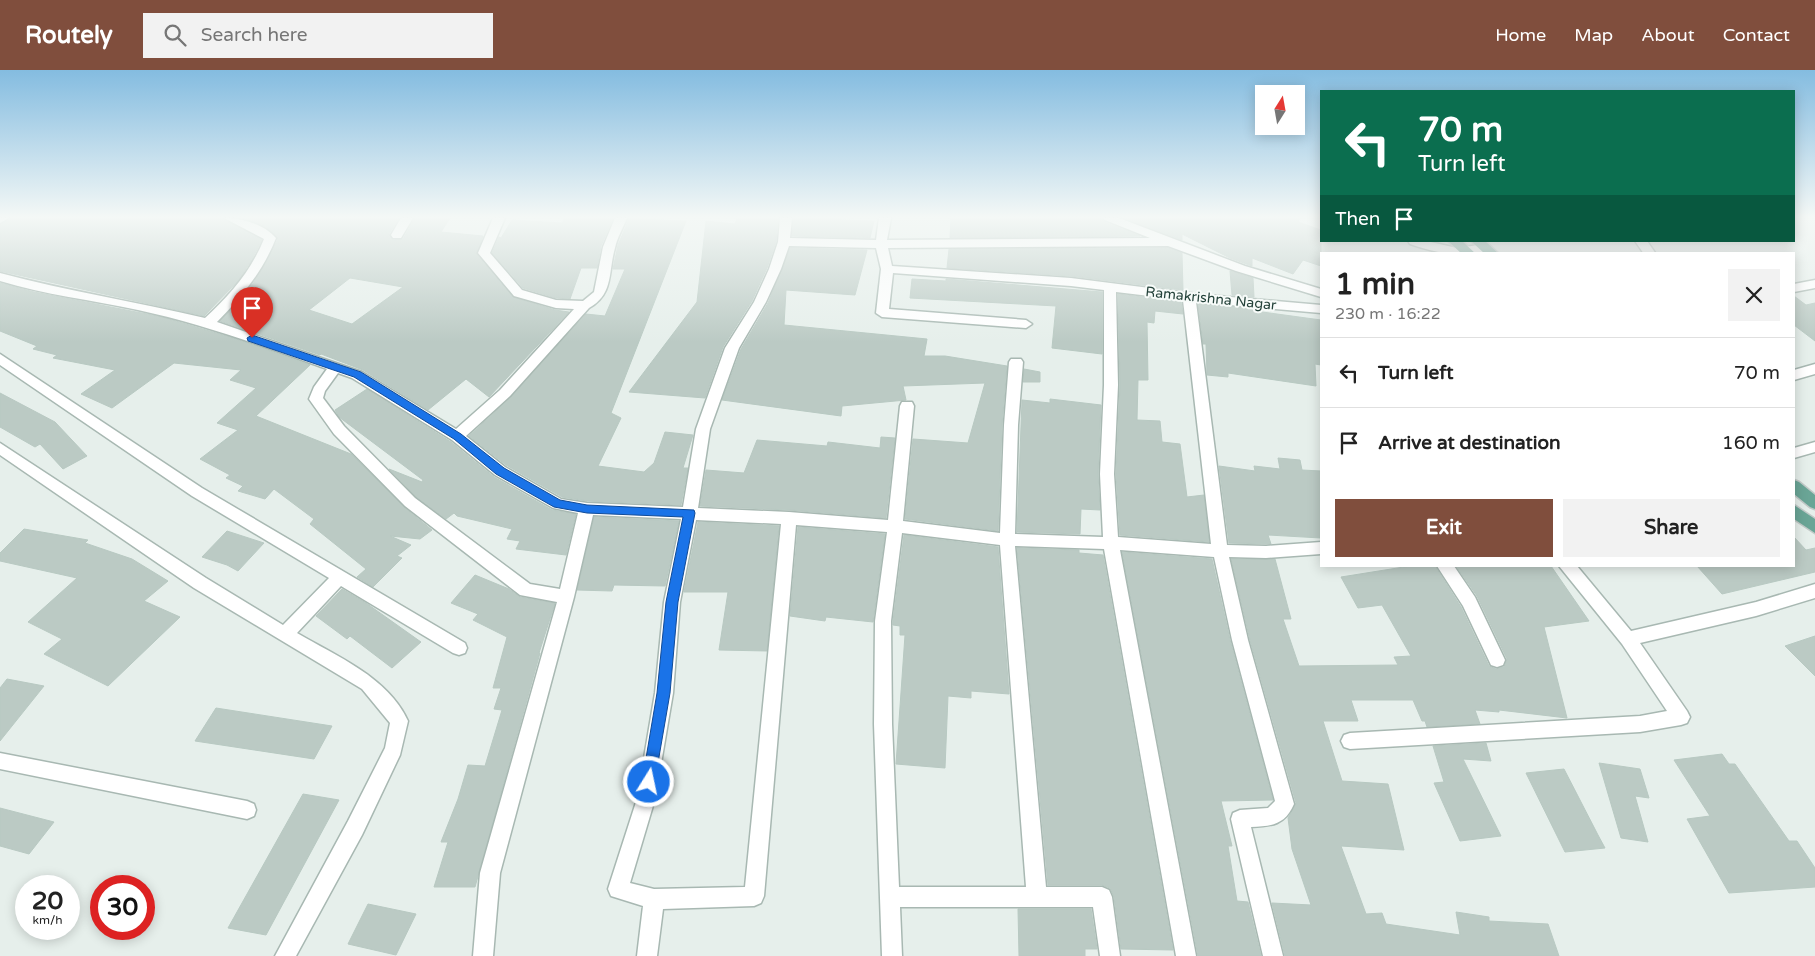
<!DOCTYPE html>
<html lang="en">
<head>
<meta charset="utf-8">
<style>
	:root { --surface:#fff; --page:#f2f2f2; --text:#222; --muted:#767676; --line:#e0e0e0; --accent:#804e3d }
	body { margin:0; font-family:"Varela Round",sans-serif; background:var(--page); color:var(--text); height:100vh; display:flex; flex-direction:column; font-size:19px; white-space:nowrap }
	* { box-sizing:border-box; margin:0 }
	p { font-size:16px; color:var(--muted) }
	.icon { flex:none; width:28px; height:28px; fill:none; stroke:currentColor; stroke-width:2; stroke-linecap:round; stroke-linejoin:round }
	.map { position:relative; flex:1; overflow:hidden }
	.side { position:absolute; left:1320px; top:182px; width:475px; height:315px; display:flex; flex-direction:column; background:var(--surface); border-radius:0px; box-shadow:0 2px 12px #0003 }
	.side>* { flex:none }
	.banner { position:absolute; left:1320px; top:20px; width:475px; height:152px; border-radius:0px; box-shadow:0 2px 12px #0003; background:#0b6e4f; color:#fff; overflow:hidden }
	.needle { width:32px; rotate:11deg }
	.tools { position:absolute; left:1255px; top:15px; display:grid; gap:10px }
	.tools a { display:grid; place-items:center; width:50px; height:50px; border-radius:0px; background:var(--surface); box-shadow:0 2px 12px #0003; font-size:25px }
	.speed { position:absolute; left:15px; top:805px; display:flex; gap:10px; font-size:25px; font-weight:700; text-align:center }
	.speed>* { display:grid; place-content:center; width:65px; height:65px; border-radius:50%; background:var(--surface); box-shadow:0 2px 12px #0003; line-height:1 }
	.speed small { font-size:12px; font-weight:400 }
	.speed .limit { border:8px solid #d22; background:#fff; color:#111 }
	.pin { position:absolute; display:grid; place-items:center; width:42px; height:42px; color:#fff; margin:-51px -21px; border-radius:50% 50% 50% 0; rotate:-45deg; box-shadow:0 0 5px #0007 }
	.pin .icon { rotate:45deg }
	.me { position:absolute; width:55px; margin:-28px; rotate:10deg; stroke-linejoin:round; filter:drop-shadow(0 0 4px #0008) }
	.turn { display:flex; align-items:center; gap:18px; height:105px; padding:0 15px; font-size:22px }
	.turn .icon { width:65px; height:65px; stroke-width:2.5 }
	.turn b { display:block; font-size:35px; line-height:42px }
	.then { display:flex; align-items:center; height:48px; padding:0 15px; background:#0003; gap:10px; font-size:19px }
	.round { display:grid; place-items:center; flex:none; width:52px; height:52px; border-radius:0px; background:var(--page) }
	.summary { display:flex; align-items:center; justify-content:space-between; height:85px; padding:0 15px }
	h1 { font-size:30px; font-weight:700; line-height:38px }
	.button { display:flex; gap:10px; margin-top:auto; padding:10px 15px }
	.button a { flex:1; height:58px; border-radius:0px; background:var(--accent); color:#fff; font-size:20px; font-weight:700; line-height:58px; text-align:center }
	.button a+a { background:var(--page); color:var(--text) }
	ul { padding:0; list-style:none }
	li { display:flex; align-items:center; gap:15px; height:70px; padding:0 15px; border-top:1px solid var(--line) }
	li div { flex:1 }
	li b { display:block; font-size:19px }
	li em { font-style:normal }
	header { display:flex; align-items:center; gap:30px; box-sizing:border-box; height:70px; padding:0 25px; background:var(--accent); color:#fff }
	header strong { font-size:24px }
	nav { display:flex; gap:28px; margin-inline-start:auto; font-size:18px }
	.search { width:350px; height:45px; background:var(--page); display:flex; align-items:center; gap:12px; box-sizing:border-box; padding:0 18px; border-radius:0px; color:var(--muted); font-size:19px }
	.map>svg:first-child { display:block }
	.building { fill:#bbcac4; stroke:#b8c9c2; fill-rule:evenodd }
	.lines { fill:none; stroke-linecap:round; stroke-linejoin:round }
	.street-casing { stroke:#a8b8b2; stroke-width:3 }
	.primary-casing { stroke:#c2cac8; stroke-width:3 }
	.street { fill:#fff; fill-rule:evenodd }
	.primary { fill:#6aa596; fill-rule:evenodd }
	.route { fill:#1a73e8; stroke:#114b97 }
	.labels { text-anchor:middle; stroke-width:4; stroke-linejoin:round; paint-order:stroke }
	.street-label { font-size:14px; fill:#24423a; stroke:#f7fbf9 }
</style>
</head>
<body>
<header>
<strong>Routely</strong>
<div class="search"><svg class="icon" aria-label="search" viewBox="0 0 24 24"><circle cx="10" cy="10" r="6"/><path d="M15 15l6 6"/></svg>Search here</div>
<nav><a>Home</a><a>Map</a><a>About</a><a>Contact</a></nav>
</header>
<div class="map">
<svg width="1815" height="886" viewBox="0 0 1815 886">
	<rect width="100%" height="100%" fill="#e6efeb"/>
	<path class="building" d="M11,148H222L262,170L251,191L238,211L204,246L0,201V155Z
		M242,148H399L389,164L393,170L403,169L415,148H450L441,162L483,166L477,184L513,227L555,240L569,242L489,327L466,309L428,340L363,300L321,284L320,285L220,251L253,214L266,192L278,169L266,157ZM350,208L403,217L352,254L309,240Z
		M565,148H613L601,176L597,198H581L570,229L556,228L523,218L492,183L499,167L501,168L512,150L562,153Z
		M737,148H778L776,172L767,198L752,231L723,277L705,328L629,322L697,232L706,151L735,154Z
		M794,148H841L840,150L874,151L870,168L792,166Z
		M951,148L1001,150V148H1101L1104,152L1140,166L950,168Z
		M1124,148H1300L1298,152L1321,160V196L1303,190L1293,204L1252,188V196L1230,188L1182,164V170Z
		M629,149L686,151L611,343L621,348L598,396L644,402L654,393L665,362L693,365L683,398H688L681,435L587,431L562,427L506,395L469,366L511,327L586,244L605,246L625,199H613L618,175Z
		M790,178L867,180L855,225L786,220L784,255L927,269L924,286H945L1007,296L1002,355L998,461L905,449L913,369L968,373L985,313L903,316L906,330L842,336L841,346L722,330L741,279L768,233Z
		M1168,178L1182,183L1183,220L1071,206L947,198L949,179Z
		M1230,201L1253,208L1254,227L1232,225Z
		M912,209L946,211V209L1102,222V284L1052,278L1056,236L910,228Z
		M0,213L34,222L162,247L233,268L310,295L256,346L351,384L404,437L432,460L420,469L390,466L411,475L397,486L402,488L373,517L357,507L366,499L310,454L314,449L274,419L265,429L238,421L243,416L226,408L230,405L200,389L238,360L217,353L256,318L230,310L241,300L174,293L112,338L81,324L115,300L53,288L57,285L33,279L37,276L0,261Z
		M1118,224L1181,232L1183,244L1155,241L1154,253L1147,252L1148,310H1138L1137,350L1160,351L1162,372L1180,374L1187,427L1204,425L1209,472L1120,465L1116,404L1120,315Z
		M1794,226L1806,235L1815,233V271L1794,255Z
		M1198,234L1255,239V241L1321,250V295L1315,294L1316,316L1228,303V307L1207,305L1206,274H1203Z
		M1024,299L1040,302V312H1023Z
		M367,319L451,372L494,407L552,440L576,444L566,485L516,479L520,471L507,469L512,459L457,446L454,443L446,449L416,427L389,399L422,412L423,410L339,347L335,340Z
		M0,323L55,352L87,386L63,399L40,374L35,377L0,357Z
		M1050,329L1101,335L1098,404L1100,440L1081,439L1080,464L1017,462L1022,330L1050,333Z
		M881,367L895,368L886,448L789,440L700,436L706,400L744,403L757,370L827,376L828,372L880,378Z
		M1278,388L1300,390L1302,400L1321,401V468L1268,465L1271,474L1229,473L1219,396L1255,401L1254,396L1280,399Z
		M594,447L679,451L665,516L614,515L612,521L577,520Z
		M698,452L779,456L767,581L719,580L728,522H684Z
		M798,457L885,464L873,552L826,547L825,551L790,546Z
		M24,459L88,470L85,473L132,489L168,511L144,531L180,547L108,616L44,584L62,569L28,552L77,508L0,491V483Z
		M227,461L264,473L238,501L227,495L202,487Z
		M904,465L998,477L1009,624L971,621V628L948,626L945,698L896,694L905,565H900V556L893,555V551Z
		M1794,467L1806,480L1815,478V502L1722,524L1697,496H1794Z
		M1017,478L1079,480V483L1103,485L1173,880L1121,879L1114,827L1110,818L1102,815H1048Z
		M1122,482L1212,489L1230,570L1273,730L1221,731L1232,776H1228L1237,831L1248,832L1261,886H1198Z
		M1231,489H1275L1291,549H1283L1299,596L1398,595L1394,587L1411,586L1382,535L1358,538L1341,507L1410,496H1435L1461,537L1489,596L1496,599L1504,597L1507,589L1477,526L1456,496H1551L1589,551L1544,557L1567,648L1499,640V642L1475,640L1480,654L1427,657L1425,651H1422L1413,630H1351L1358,651H1323L1342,711L1388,714L1404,780L1341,776L1366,844L1382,843L1386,854L1460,865L1456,842L1489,847V851L1548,854L1559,886H1285L1272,833L1311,835L1292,779L1288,748L1296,733L1250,570Z
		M475,505L509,519L520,527L555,533L539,583H540L475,817H434L448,772H441L458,729L468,695L485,696L502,640L494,639L501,618H493L507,567L473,550L478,544L451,533Z
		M342,519L366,533L421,572L392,598L350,566L347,569L316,546Z
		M1815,566V606L1785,576Z
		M7,609L44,616L0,671V618Z
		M216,638L332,656L314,689L195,671Z
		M1486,673L1491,691L1463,689L1501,766L1460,771L1434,713L1444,712L1433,676Z
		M1722,684L1729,694H1735L1789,771H1797L1815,798V817L1729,823L1687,749L1710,746L1674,690Z
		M1599,693L1640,699L1649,728L1635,726L1648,772L1621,768Z
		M1564,699L1598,765L1605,778L1565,782L1526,703Z
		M303,724L339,730L266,865L228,858Z
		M0,738L54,752L29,784L0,776Z
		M368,834L416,844L396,885L348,874Z
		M1018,839H1091L1097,879H1085V886H1019Z"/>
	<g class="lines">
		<defs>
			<path id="street" d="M0,148H9L0,153Z
				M224,148C242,148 264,154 276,168C263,201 242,227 217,252L362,302L456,359L500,320L574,239L556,238L514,226L478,183L493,148H505L490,183L522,220L556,230L583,231L594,222L603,177L615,148H627C623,158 617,168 615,178C608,202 614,224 589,238L510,326L466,366L505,397L561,429L587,433L683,437L696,359L725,278L754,232L769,199L778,172L780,148H792L790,168L876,170L879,148H891L887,170L1150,168L1105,150L1103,148H1119L1245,196L1321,219V227L1236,201L1168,176L888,178L892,196L1071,208L1197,224L1321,235V243L1196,232L1227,475L1266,476L1321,472V484L1266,488L1229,487L1248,570L1294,734C1285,755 1272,756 1251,757L1283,886H1263L1231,749L1233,743L1240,740L1268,738L1275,731L1232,570L1214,487L1120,480L1196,886H1176L1104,479L1015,476L1046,817H1102L1109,820L1112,827L1120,886H1100L1093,837H900L902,886H882L874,654L875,551L887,462L796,455L764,826L761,833L754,836L663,839L657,886H637L643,836L611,826L608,819L637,729L655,623L664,532L681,449L593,445L574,527L500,803L493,886H473L480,803L557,532L520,525L405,436L334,364L309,329L314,317L327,299C265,277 203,254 138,240C92,230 45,225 0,211V203C68,221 137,232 205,248C230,225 251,201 264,169ZM789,176L876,178L881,199L876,243L882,247L1026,258L1032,254L1026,250L889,239L893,203L1071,216L1104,220V315L1100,404L1103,467L1015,464L1018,355L1023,292L1021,289H1011L1009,292L1004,355L1000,463L903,451L914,336L912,332H902L900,336L888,450L789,442L698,438L710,359L739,278L766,232L781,199ZM1116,222L1183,230L1211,474L1118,467L1114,404L1118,315ZM338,303L352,308L452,370L495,405L553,438L578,443L560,519L530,514L415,428L344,356L323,328L325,321ZM696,450L781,454L745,817L654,819L630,813L655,729L673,623L680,532ZM902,463L1000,475L1026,817H899L892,654L891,551Z
				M401,148H413L401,168H393L391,165Z
				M1408,171H1426L1457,178L1486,174L1492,178L1490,181C1462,188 1436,183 1410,174Z
				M1635,171H1647L1656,184H1644Z
				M1815,210V218L1794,222V214Z
				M0,284L202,418L465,573L467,578L465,583L459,585L453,583L341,516L297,563C336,586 388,607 408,651L400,685L362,765L296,886H275L348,751L385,678L390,653L362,619L194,518L0,385V373L206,508L283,555L329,508L192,426L0,295Z
				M1815,294V304L1794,310V300Z
				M1815,372V382L1794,388V378Z
				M1437,496H1454L1475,527L1505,590L1503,595L1497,597L1491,595L1463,536Z
				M1559,496H1577L1631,561L1756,532L1815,514V528L1756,546L1640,573L1687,641L1690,647L1687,653L1681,655L1640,662L1350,679L1344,677L1341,671L1344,665L1350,663L1640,646L1667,641L1622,574Z
				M0,683L247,731L254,734L256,740L254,746L247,749L0,699Z"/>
			<path id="primary" d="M1448,171H1462L1476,184H1462Z
				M1471,171H1485L1499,184H1485Z
				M1794,410L1799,412L1815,425V439L1810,437L1794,424Z
				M1794,435L1815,449V463L1794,449Z"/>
		</defs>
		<use href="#street" class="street-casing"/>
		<use href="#primary" class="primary-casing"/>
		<use href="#street" class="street"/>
		<use href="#primary" class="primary"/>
	</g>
	<linearGradient id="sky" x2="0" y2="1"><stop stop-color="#84bce0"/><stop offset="0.54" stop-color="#f4f8f6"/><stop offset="1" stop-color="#f4f8f6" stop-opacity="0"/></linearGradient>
	<rect width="1815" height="272" fill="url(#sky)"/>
	<path class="route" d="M252,265L361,302L461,364L504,398L560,430L587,435L694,440L695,443L678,532L670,623L654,716L649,718L644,716L642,712L657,623L666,532L683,447L587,443L554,437L496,404L454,369L354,307L248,271L247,268Z"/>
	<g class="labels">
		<g class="street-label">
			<text transform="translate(1211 228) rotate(6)" y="5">Ramakrishna Nagar</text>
		</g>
	</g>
</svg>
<div class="tools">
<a><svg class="needle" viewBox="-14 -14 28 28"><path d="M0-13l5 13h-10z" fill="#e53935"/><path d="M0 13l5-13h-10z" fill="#767676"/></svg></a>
</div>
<div class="speed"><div>20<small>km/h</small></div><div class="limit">30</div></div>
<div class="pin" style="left:252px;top:268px;background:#d93025"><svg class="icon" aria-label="arrive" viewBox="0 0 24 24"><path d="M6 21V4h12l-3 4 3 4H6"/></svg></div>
<svg class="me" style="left:649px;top:712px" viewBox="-20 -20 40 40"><circle r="17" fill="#1a73e8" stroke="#fff" stroke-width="3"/><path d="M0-11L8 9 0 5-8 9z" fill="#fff"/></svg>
<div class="banner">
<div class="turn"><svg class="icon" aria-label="left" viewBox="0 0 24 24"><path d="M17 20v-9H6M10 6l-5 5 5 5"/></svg><div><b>70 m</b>Turn left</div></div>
<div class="then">Then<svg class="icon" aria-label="arrive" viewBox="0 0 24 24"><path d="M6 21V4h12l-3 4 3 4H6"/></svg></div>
</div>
<section class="side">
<div class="summary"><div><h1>1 min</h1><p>230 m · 16:22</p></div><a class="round"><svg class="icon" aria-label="close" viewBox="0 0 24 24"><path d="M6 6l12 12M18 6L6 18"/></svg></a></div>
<ul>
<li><svg class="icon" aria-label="left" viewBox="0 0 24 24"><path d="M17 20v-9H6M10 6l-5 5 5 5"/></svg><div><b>Turn left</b></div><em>70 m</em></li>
<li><svg class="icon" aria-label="arrive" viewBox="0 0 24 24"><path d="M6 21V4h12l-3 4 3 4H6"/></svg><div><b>Arrive at destination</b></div><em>160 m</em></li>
</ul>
<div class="button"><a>Exit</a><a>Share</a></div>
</section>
</div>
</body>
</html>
